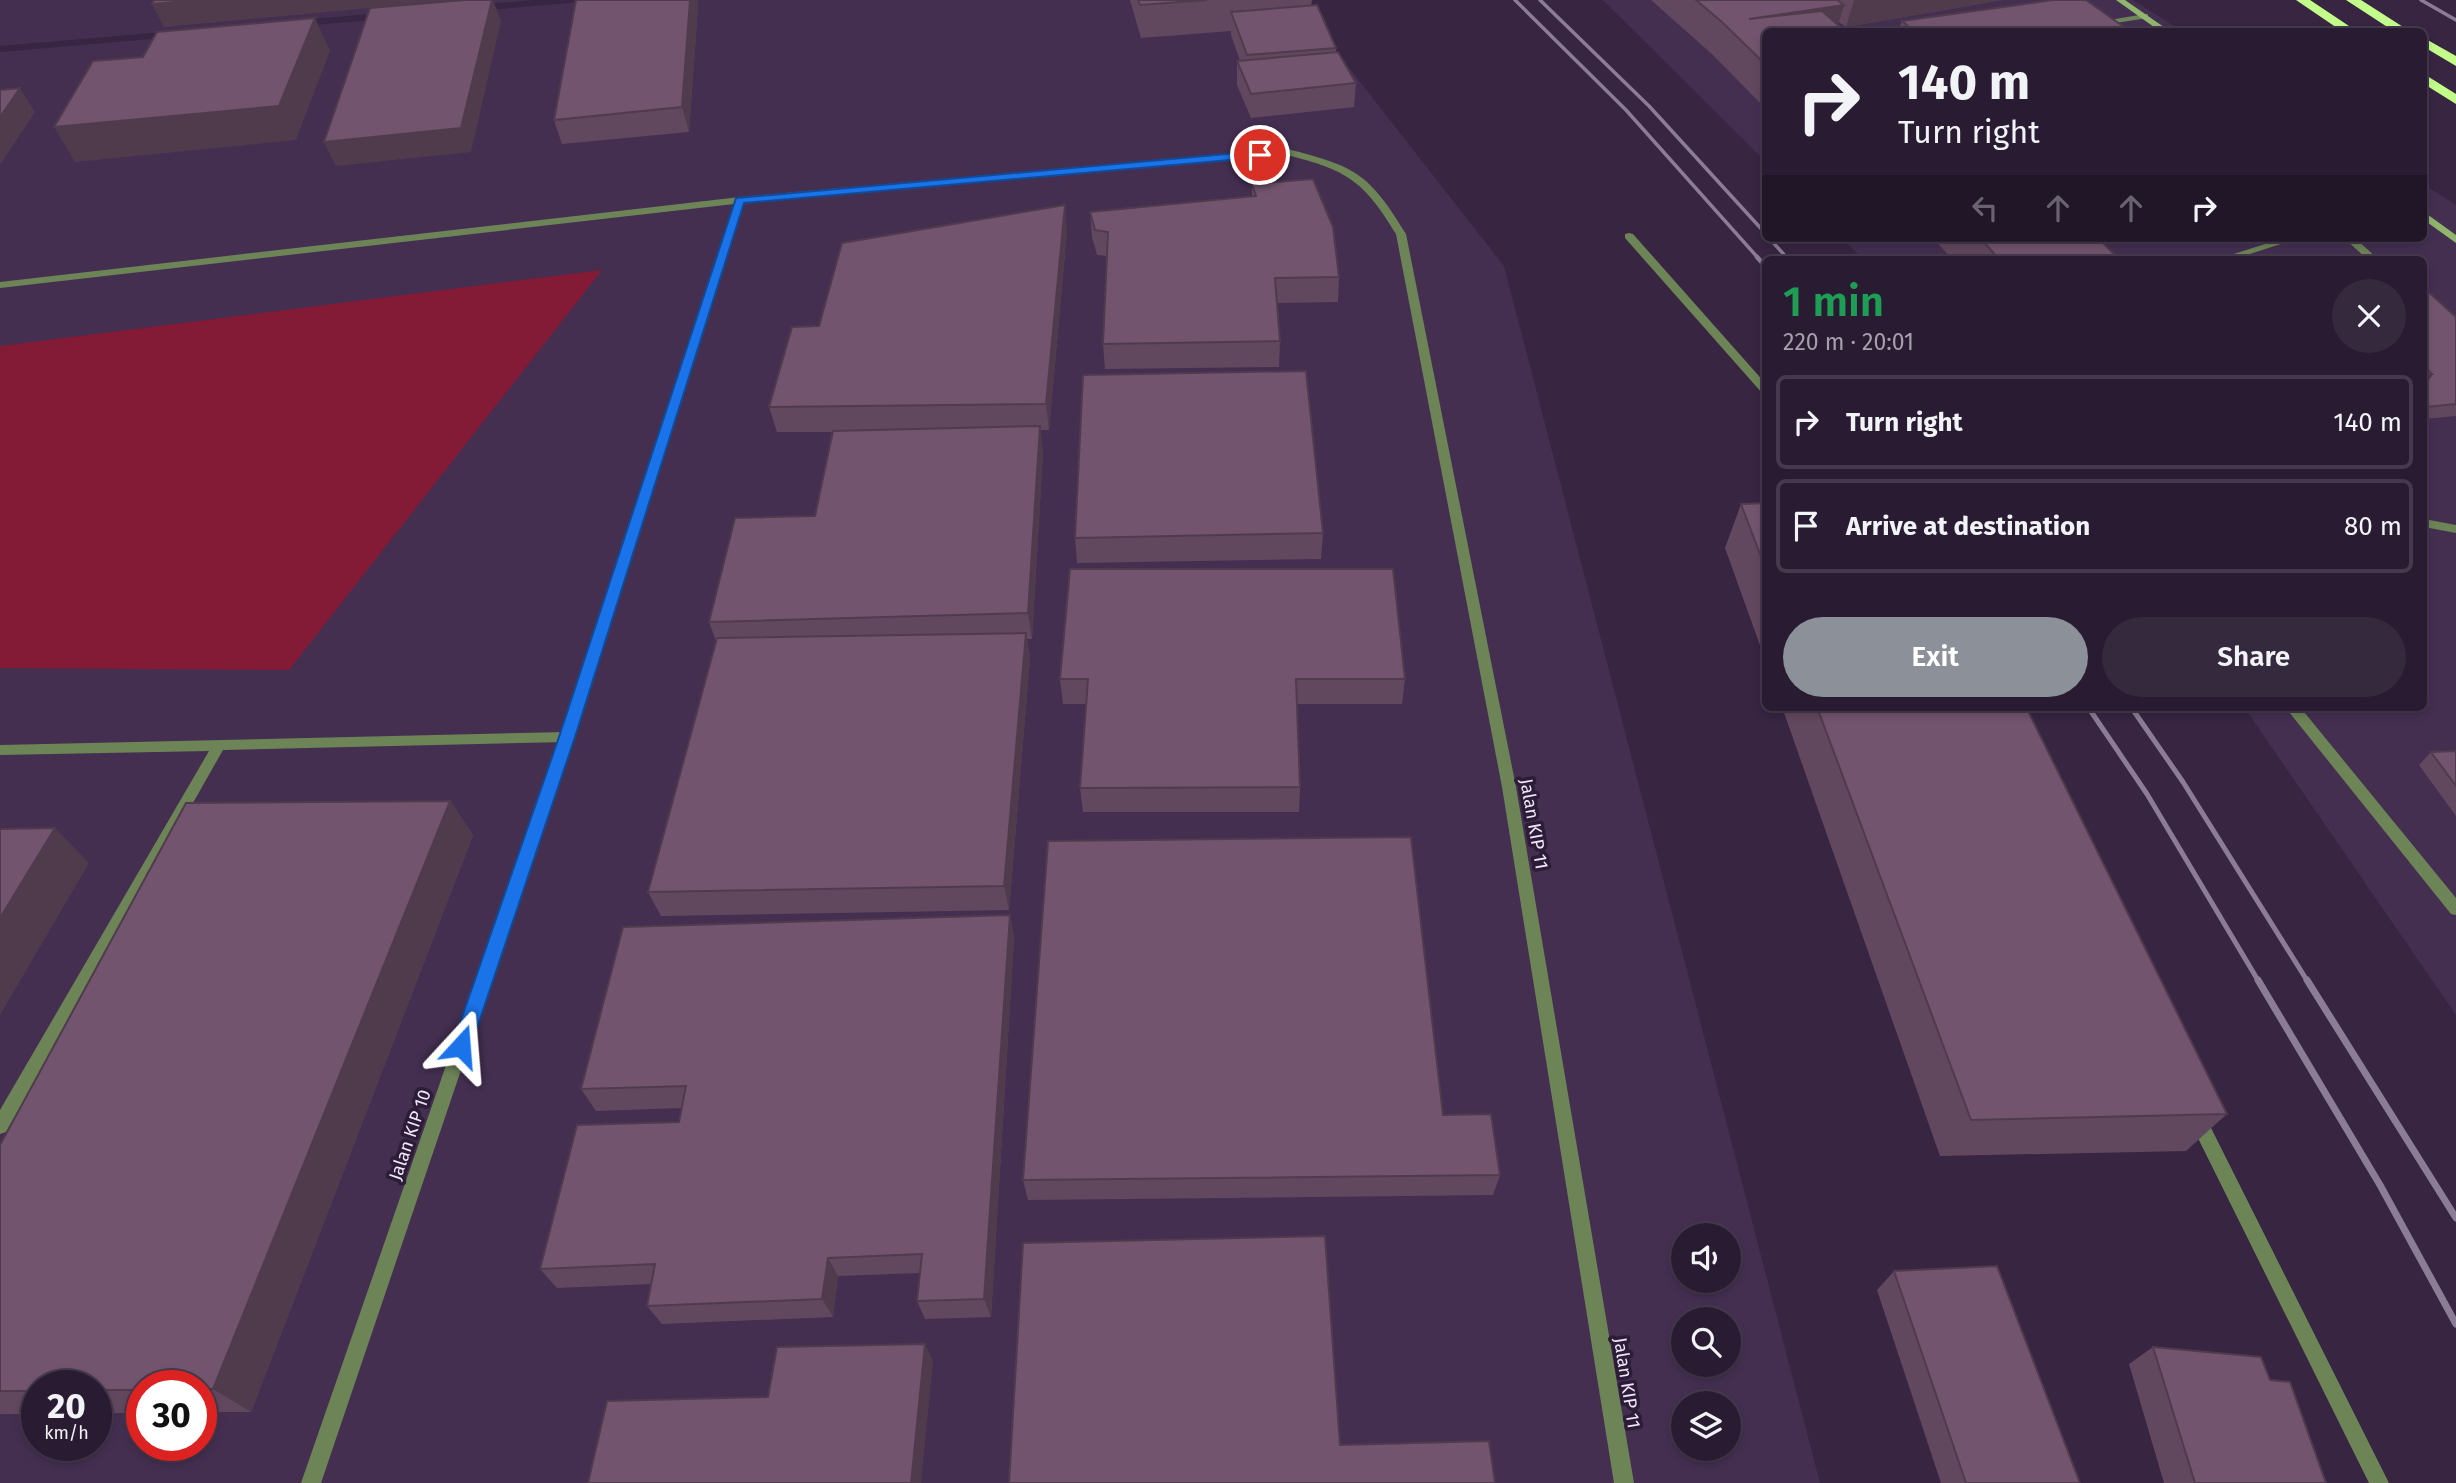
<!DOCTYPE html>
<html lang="en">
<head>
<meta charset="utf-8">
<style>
	:root { --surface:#291c32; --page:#35293e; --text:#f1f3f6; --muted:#a5a1ac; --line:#453a4d; --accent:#8c9099 }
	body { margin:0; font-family:"Fira Sans",sans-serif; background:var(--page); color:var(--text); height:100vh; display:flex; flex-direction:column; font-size:26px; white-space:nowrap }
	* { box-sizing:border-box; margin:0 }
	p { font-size:23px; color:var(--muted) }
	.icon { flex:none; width:38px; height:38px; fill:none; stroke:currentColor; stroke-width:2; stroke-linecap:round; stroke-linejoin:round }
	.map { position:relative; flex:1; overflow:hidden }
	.side { position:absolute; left:1762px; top:256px; width:665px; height:455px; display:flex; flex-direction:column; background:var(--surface); border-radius:10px; box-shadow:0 4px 10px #0003,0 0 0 2px var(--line) }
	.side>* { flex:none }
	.banner { position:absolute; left:1762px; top:28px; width:665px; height:214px; border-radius:10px; box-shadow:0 4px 10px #0003,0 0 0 2px var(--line); background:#291c32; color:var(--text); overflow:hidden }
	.buttons { position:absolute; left:1671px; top:1223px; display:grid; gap:14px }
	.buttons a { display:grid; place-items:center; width:70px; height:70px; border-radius:50%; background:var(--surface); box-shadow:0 4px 10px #0003,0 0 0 2px var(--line); font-size:35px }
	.speed { position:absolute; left:21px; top:1370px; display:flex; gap:14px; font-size:35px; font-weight:700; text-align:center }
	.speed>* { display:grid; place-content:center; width:91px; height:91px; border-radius:50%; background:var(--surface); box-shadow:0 4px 10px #0003,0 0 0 2px var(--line); line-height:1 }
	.speed small { font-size:18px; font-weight:400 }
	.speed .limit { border:10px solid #d22; background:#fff; color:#111 }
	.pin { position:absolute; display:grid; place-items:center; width:60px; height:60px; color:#fff; margin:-30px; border:4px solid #fff; border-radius:50%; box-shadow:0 2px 7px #0007 }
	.me { position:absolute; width:77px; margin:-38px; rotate:19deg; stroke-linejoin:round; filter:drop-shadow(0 0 5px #0008) }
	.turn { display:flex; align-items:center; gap:24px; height:147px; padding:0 21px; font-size:32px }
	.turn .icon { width:91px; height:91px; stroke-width:2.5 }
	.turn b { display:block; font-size:49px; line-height:60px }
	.lanes { display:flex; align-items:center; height:66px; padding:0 21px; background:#0003; justify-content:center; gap:35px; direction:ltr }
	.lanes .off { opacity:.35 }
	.round { display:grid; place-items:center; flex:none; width:74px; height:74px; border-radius:37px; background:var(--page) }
	.overview { display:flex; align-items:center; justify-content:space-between; height:119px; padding:0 21px }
	h1 { font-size:42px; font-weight:600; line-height:52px; color:#1e9e55 }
	.cta { display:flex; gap:14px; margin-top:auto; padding:14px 21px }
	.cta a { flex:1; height:80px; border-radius:42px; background:var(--accent); color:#fff; font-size:28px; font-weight:600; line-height:80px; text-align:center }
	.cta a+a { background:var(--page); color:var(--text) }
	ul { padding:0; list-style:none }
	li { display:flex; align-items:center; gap:21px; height:94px; margin:0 14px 10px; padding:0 7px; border:4px solid var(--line); border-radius:10px }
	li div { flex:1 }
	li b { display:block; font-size:26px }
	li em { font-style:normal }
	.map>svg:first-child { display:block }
	.built { fill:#442f51; fill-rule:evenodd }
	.green { fill:#831a36 }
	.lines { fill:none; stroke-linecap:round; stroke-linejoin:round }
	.lane { fill:#6d8457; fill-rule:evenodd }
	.street { fill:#6d8457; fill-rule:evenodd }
	.secondary { fill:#90b56c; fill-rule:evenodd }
	.highway { fill:#c3fd8a; fill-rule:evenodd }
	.rail-far3 { stroke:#8c7d96; stroke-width:3.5 }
	.rail-far2 { stroke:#8c7d96; stroke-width:4.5 }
	.rail-far1 { stroke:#8c7d96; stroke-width:5 }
	.rail { stroke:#8c7d96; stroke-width:7 }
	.wall { fill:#62485f }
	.shaded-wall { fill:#503b4d }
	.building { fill:#72546e; stroke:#503b4d; stroke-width:2 }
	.route { fill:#1a73e8; stroke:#114b97; stroke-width:2 }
	.labels { text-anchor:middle; stroke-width:7; stroke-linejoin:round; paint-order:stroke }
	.street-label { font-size:18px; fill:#f1e7fa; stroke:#2d1c38 }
</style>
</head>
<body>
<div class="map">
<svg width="2456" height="1483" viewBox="0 0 2456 1483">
	<rect width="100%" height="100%" fill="#372542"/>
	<path class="built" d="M0,0H533L0,46Z
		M605,0H1296L1504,266L1820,1483H0V52ZM1684,1236H1729V1281H1684ZM1684,1320H1729V1365H1684ZM37,1386H96V1446H37ZM142,1386H201V1446H142ZM1684,1404H1729V1449H1684Z
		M1603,0H2133L2182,31L1766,32V162Z
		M2424,185L2456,205V1015L2244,707H2424V259H1863L1842,238H2424Z"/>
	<path class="green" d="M602,270L289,670L0,668V346Z"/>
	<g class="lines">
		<path class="lane" d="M2145,14H2148V18L2096,26L2092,23Z
			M1629,233L1633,234L1766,384V394L1762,393L1625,238V234Z
			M2284,238H2300L2234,259H2218Z
			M2344,238H2355L2378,259H2367Z
			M2424,519L2456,525V533L2424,527Z
			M2285,707H2300L2456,898V915L2451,914Z
			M567,732L572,733L574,737L572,741L567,742L223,750L6,1132L0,1134V1110L209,751L0,755V745Z
			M2197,1110L2203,1112L2389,1483H2369L2191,1124L2189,1118L2191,1112Z"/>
		<path class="street" d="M1287,149C1355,166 1369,173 1406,234L1516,787L1634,1483H1614L1502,787L1396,234C1364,181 1347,170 1287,155L744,203L574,737L321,1483H301L560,737L734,204L0,288V282L740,197Z"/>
		<path class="secondary" d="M2116,0H2125L2171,32H2161Z
			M2424,212L2456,235V243L2424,220Z"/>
		<path class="highway" d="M2296,0H2310L2358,32H2343Z
			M2346,0H2361L2411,32H2395Z
			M2424,38L2456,56V66L2424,47Z
			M2424,74L2456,94V104L2424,84Z"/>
		<path class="rail-far3" d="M1515,0L1626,110L1759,259
			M1540,0L1649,106L1766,234
			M2421,0L2456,20
			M1769,238L1788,259"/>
		<path class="rail-far2" d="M1757,257L1766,267
			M1786,257L1788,259"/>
		<path class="rail-far1" d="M2088,707L2147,794L2259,982
			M2131,707L2183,782L2308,982"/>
		<path class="rail" d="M2258,980L2380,1185L2456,1324
			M2307,980L2456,1218"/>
	</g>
	<path class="wall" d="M576,0H697L698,5L689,132L562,144L554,120Z
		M1130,0H1312L1311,6L1336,48V52L1356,83L1354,107L1251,118L1237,85V61H1240L1231,35V31L1141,38Z
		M1651,0H2002L1846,27L1839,22L1838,25L1766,32V109L1713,55Z
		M1902,21L2131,32H1898Z
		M1252,184L1339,277L1338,302L1277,303L1280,341L1279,367L1105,369L1103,344L1107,256L1097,255L1092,237L1090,212L1252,196Z
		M1067,230L1049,430H1040L1043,452L1032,639H1027L1030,658L1009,910L661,916L648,892L716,641L709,622L815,516L832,432H777L769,407L819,326Z
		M1933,238H2098L2119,259H1952Z
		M2424,288L2456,317V416L2424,419Z
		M1766,503V662L1725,548L1741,504Z
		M1323,533L1321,559L1077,563L1075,538Z
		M1060,679H1405L1402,704H1297L1300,787L1299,812H1083L1080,788L1087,704H1063Z
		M1782,707H2026L2227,1114L2186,1151L1940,1156Z
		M2456,751V816L2419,765L2431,752Z
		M450,801L473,835L251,1412H201V1386H142V1413H96V1386H37V1414H0V1145Z
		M1010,915L1014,938L991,1317L925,1319L917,1301L920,1273L838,1276L833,1317L662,1324L647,1306L651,1284L557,1288L540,1269L679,1122L682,1108L596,1111L581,1089Z
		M1443,1115L1500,1175L1493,1195L1028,1200L1023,1180Z
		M1894,1271L2080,1483H1941L1877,1290Z
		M2153,1347L2270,1380L2326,1483H2164L2129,1364Z"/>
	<path class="shaded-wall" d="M198,0H456L164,27L152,4Z
		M492,0H493L501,21L471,152L336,166L324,142Z
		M690,0H697L698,5L689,132L682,107Z
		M1854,0H2002L1846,27Z
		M1844,5L1836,32L1749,19Z
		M315,18L330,51L296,140L75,162L54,127Z
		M20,88L35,112L0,165V117Z
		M1065,205L1067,230L1049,430L1046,404Z
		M1040,426L1043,452L1032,639L1028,613Z
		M1026,633L1030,658L1009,910L1004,886Z
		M450,801L473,835L251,1412L213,1389Z
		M55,828L89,863L0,1015V918Z
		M1010,915L1014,938L991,1317L984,1299Z
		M828,1258L838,1276L833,1317L822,1299Z
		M925,1344L933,1361L921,1483H911Z"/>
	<path class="building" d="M154,0H198L152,4Z
		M465,0H492L461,128L324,142L370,8Z
		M576,0H690L682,107L554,120Z
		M1138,0H1207L1140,5Z
		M1696,0H1837L1844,5L1749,19L1822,11L1846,32H1766V65L1722,22Z
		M2053,0H2086L2131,32H1915L1902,21Z
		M1317,5L1336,48L1247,55L1231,12Z
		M315,18L279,106L54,127L93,61L143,57L157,32Z
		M1338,52L1356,83L1251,94L1237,61Z
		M20,88L0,117V90Z
		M1313,179L1333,227L1339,277L1275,278L1280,341L1103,344L1108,232L1095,230L1090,212L1256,196L1252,184Z
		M1065,205L1046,404L769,407L792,327L819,326L842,243Z
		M1980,238H2098L2119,259H1999Z
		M2424,288L2456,317V404L2426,407L2424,405V385L2432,374L2424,366Z
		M2424,366L2432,374L2424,375Z
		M1306,371L1323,533L1075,538L1083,375Z
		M1040,426L1028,613L709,622L735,518L815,516L833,431Z
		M1766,503V570L1741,504Z
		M1070,569H1393L1405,679H1296L1300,787L1080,788L1088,679H1060Z
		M1026,633L1004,886L648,892L717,638Z
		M1817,707H2026L2227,1114L1971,1120Z
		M2456,751V786L2431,752Z
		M450,801L213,1389H201V1386H142V1390H96V1386H37V1391H0V1145L186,803Z
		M55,828L0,918V829Z
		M1411,837L1443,1115L1491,1114L1500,1175L1023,1180L1048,841Z
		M1010,915L984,1299L917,1301L922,1254L828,1258L822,1299L647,1306L655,1264L540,1269L577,1125L679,1122L686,1086L581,1089L623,927Z
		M1325,1236L1340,1445L1489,1441L1495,1483H1009L1023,1243Z
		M1997,1266L2080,1483H1966L1894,1271Z
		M925,1344L911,1483H588L607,1401L768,1397L777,1347Z
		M2153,1347L2261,1357L2270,1380L2290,1382L2326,1483H2195Z"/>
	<path class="route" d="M1260,151L1264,152V157L744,203L575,737L471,1046L468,1052L461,1054L455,1052L452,1046L559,737L736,198Z"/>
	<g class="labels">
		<g class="street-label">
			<text transform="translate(1534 824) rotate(80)" y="6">Jalan KIP 11</text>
			<text transform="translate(410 1135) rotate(-71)" y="6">Jalan KIP 10</text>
			<text transform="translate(1627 1383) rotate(81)" y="6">Jalan KIP 11</text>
		</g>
	</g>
</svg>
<div class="buttons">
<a><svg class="icon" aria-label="sound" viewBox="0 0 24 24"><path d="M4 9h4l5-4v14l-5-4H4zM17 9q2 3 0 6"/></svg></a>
<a><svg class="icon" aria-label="search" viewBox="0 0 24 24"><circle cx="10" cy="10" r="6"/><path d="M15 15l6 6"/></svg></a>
<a><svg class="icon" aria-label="layers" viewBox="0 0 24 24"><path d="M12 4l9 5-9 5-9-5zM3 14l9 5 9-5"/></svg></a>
</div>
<div class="speed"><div>20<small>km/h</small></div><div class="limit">30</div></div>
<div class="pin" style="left:1260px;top:155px;background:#d93025"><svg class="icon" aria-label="arrive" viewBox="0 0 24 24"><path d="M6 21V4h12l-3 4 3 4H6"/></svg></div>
<svg class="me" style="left:461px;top:1046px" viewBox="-20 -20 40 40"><path d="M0-17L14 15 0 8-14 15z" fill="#1a73e8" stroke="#fff" stroke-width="4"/></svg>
<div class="banner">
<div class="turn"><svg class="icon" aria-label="right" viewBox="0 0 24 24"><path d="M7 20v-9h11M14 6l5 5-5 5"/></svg><div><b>140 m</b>Turn right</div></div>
<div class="lanes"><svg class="icon off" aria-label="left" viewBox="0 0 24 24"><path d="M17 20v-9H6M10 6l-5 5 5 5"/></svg><svg class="icon off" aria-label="ahead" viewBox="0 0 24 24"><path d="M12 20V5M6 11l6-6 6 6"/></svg><svg class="icon off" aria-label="ahead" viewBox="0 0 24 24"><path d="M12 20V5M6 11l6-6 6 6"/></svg><svg class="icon" aria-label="right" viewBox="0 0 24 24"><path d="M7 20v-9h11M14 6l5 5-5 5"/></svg></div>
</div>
<section class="side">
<div class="overview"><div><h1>1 min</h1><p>220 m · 20:01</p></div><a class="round"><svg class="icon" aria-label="close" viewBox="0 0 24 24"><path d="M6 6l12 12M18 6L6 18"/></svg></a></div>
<ul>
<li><svg class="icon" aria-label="right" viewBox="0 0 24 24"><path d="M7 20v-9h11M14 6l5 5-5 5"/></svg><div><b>Turn right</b></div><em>140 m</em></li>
<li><svg class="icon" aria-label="arrive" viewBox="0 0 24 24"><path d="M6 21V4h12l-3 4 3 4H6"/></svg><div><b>Arrive at destination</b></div><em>80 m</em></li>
</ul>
<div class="cta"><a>Exit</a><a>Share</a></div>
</section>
</div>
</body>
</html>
